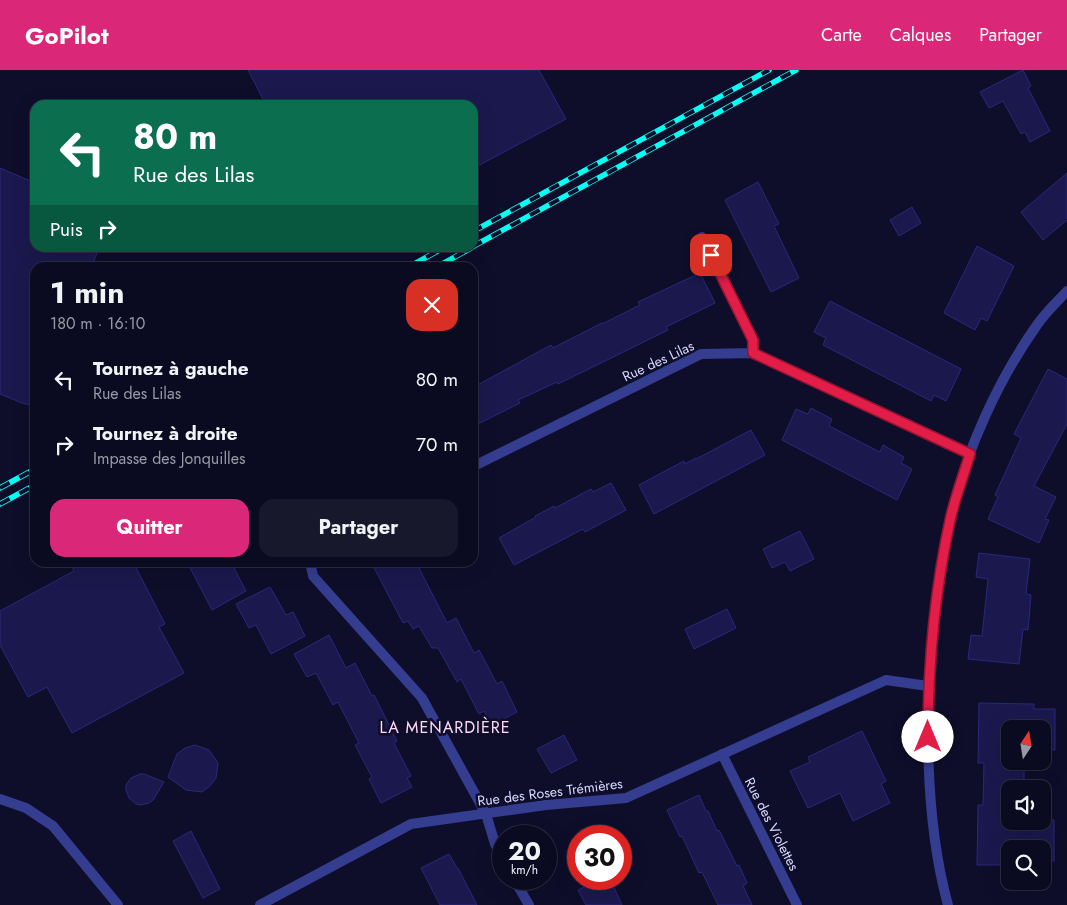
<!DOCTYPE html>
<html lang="fr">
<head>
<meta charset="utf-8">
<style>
	:root { --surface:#0a0a20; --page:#18182d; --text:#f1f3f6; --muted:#999aa5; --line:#2a2b3e; --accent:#db2777 }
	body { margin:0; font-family:Jost,sans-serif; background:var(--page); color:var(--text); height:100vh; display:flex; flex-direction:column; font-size:19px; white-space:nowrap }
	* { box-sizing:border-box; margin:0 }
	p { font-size:16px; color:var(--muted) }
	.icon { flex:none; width:28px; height:28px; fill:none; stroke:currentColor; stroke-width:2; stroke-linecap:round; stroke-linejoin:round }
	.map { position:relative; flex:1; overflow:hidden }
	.panel { position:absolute; left:30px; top:192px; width:448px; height:305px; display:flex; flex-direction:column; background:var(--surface); border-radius:15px; box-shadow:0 5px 20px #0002,0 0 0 1px var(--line) }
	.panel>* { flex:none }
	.top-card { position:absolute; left:30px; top:30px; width:448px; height:152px; border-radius:15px; box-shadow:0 5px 20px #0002,0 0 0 1px var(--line); background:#0b6e4f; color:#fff; overflow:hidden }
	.needle { width:32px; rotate:12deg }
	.fabs { position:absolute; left:1001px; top:650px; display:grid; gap:10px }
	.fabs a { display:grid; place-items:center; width:50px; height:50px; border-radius:10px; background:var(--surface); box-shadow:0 5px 20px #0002,0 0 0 1px var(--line); font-size:25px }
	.speed { position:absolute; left:492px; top:755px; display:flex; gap:10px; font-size:25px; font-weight:700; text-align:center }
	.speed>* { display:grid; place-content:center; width:65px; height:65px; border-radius:50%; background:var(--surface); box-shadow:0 5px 20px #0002,0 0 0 1px var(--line); line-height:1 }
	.speed small { font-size:12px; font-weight:400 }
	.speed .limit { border:8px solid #d22; background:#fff; color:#111 }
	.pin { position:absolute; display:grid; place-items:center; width:42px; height:42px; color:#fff; margin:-21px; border-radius:10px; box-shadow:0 2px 8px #0006 }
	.me { position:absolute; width:55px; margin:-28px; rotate:0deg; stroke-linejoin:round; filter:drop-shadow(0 0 4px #0008) }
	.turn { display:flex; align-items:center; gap:18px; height:105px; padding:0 20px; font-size:22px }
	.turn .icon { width:65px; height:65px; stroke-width:2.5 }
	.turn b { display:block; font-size:35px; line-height:42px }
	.then { display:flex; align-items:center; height:48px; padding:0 20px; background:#0003; gap:10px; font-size:19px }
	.round { display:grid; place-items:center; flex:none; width:52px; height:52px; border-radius:15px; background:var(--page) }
	.summary { display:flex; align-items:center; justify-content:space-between; height:85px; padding:0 20px }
	h1 { font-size:30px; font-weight:700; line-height:38px }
	.button { display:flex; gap:10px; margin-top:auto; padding:10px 20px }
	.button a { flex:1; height:58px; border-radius:15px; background:var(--accent); color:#fff; font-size:20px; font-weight:700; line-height:58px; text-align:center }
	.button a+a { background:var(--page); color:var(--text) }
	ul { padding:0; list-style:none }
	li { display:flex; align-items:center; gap:15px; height:65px; padding:0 20px }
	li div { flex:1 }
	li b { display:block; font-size:19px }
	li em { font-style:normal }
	header { display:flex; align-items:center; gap:30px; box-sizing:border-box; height:70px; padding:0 25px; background:var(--accent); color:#fff }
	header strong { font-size:24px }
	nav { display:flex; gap:28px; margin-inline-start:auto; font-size:18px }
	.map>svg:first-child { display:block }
	.building { fill:#1b184e; stroke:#2c277d }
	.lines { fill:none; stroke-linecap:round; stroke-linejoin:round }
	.minor { stroke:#343d8f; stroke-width:10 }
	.rail-casing { stroke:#04fff4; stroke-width:5.5 }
	.rail { stroke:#0e0e2b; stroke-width:4; stroke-dasharray:11; stroke-linecap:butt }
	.route-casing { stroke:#92132f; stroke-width:12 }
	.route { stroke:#e11d48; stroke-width:9 }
	.labels { text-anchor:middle; stroke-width:5; stroke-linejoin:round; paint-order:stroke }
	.street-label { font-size:14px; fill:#d8d9ff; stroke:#0e0e2b }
	.quarter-label { font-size:16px; letter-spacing:1px; fill:#ffdaf7; stroke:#0e0e2b }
</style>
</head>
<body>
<header>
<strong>GoPilot</strong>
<nav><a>Carte</a><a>Calques</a><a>Partager</a></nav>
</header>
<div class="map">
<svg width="1067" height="835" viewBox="0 0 1067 835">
	<rect width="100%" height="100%" fill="#0e0e2b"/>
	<path class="building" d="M248,0H539L566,49L472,99V35H266Z
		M1023,0L1031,16L1028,18L1050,61L1030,72L1025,62L1021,64L1003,31L989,38L980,22Z
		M0,98L35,113V178H99L91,198H35V336L22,333L0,324Z
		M1067,103V150L1043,170L1021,142Z
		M758,112L779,154L774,156L799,208L771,222L725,130Z
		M912,137L921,153L899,166L890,150Z
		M977,176L1014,196L987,251L981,248L975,260L944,243Z
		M700,203L715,233L666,257L668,260L607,290L558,314L557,312L518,330L520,333L472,357V318L551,275L553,278L602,253V254L640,235L638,232Z
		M830,231L961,299L946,331L934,325L931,331L823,275L826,268L814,262Z
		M1048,299L1067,309V354L1034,416L1056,427L1045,449L1049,450L1039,473L988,449L998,427L995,425L1021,368L1014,364Z
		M811,338L832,349L829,356L868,376L880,382L883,375L904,387L901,393L912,399L897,430L782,370L796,339L808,344Z
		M751,360L765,385L654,444L639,415L684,391L685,394L696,388V389Z
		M611,413L626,440L585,462L583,459L514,495L499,468L536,447L535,446L554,436L555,438L591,419L593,422Z
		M800,461L814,489L790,501L785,492L772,498L763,479Z
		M979,483L1030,489L1026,524L1031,525L1028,560L1023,559L1019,594L968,589L971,565L982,566L988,509L976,507Z
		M70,492H133L165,554L159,557L184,603L72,663L47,617L28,627L0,575V541L74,501Z
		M187,492H231L246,521L212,540Z
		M371,492H416L447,553L456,548L474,583L479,580L497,614L502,611L517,642L492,655L484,641L479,644L461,609L457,612L438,578H432L419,556L413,559L408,551L403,553Z
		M270,517L286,545L293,542L305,566L271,584L256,555L249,558L236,534Z
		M727,539L736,558L694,579L685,559Z
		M329,565L346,598L355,593L372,626L374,625L397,671L394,673L411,706L407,708L412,717L381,733L369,709L372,707L355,675L359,673L338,632L333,635L316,603L307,607L294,584Z
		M979,633L1034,634V639H1055V680H1042V659H1010V691H1024V719H1010V751L1054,750V791H1042V779H1010V795H977L978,735H983L984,693H978Z
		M862,661L886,711L881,714L890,733L853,751L840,723L808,738L790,701L810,692L808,687Z
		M564,665L577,690L551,703L537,679Z
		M195,675L209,680L218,693L216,708L210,716L202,722L186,720L168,707L177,684L185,678Z
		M140,704H144L164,712L153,730L149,733L141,735L136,734L129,728L126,720V715L131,708Z
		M699,725L706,741H708L717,761L719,760L737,796L739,795L747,813L743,816L752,835H718L702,802L699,803L682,766L680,767L667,740Z
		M191,761L220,819L203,828L173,771Z
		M449,784L457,798H458L477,835H440L421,798Z
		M601,809H610L622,835H586L578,820Z"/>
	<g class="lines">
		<path class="minor" d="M702,167L753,270V283
			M472,397L701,284L753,283L970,383
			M310,492L313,506L422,628L486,744L495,774L504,790
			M722,684L797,835
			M0,729L26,738L53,756L118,835
			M514,809L529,835
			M260,835L411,754L546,735L626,728L886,610L928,616
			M948,835C932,777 928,718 928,659C928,602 934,545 943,489C946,474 948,459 951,444C967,379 998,310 1037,255C1045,243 1057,232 1067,221"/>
		<defs>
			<path id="rail" d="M472,162L769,0
				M472,177L796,0
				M407,198L443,178
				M435,198L471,178
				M0,418L35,399
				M0,434L35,415"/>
		</defs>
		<use href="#rail" class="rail-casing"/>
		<use href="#rail" class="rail"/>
	</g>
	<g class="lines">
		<defs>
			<path id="route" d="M711,185L753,270V283L970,384C964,404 956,425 951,446C935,518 928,593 928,667"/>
		</defs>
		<use href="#route" class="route-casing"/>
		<use href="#route" class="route"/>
	</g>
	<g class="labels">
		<g class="street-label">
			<text transform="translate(658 291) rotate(-25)" y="5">Rue des Lilas</text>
			<text transform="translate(550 722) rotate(-7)" y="5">Rue des Roses Trémières</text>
			<text transform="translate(772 754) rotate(63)" y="5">Rue des Violettes</text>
		</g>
		<g class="quarter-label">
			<text x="445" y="663">LA MENARDIÈRE</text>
		</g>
	</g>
</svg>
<div class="fabs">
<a><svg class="needle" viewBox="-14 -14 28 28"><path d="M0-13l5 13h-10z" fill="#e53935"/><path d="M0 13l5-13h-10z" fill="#999aa5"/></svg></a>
<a><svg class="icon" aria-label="sound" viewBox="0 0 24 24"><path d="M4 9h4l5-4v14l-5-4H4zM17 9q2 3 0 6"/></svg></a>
<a><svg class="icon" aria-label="search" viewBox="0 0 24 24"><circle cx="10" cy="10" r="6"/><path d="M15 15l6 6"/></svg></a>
</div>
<div class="speed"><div>20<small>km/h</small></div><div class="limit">30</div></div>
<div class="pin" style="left:711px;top:185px;background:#d93025"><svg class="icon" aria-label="arrive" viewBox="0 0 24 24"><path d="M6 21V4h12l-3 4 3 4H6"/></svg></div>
<svg class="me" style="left:928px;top:667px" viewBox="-20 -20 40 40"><circle r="19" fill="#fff"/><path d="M0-13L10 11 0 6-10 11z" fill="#e11d48"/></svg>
<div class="top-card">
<div class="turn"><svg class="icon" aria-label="left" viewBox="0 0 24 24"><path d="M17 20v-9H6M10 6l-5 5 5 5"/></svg><div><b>80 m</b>Rue des Lilas</div></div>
<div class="then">Puis<svg class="icon" aria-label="right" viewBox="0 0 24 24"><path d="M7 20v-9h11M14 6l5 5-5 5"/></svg></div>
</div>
<section class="panel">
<div class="summary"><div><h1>1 min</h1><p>180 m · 16:10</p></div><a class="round" style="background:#d93025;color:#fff"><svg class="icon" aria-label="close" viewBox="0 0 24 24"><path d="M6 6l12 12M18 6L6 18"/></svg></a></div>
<ul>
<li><svg class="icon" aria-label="left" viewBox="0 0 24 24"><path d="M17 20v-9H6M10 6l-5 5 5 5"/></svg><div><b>Tournez à gauche</b><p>Rue des Lilas</p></div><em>80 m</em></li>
<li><svg class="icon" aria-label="right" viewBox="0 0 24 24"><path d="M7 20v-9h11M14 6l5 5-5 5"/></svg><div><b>Tournez à droite</b><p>Impasse des Jonquilles</p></div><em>70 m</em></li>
</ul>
<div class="button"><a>Quitter</a><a>Partager</a></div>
</section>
</div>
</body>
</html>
